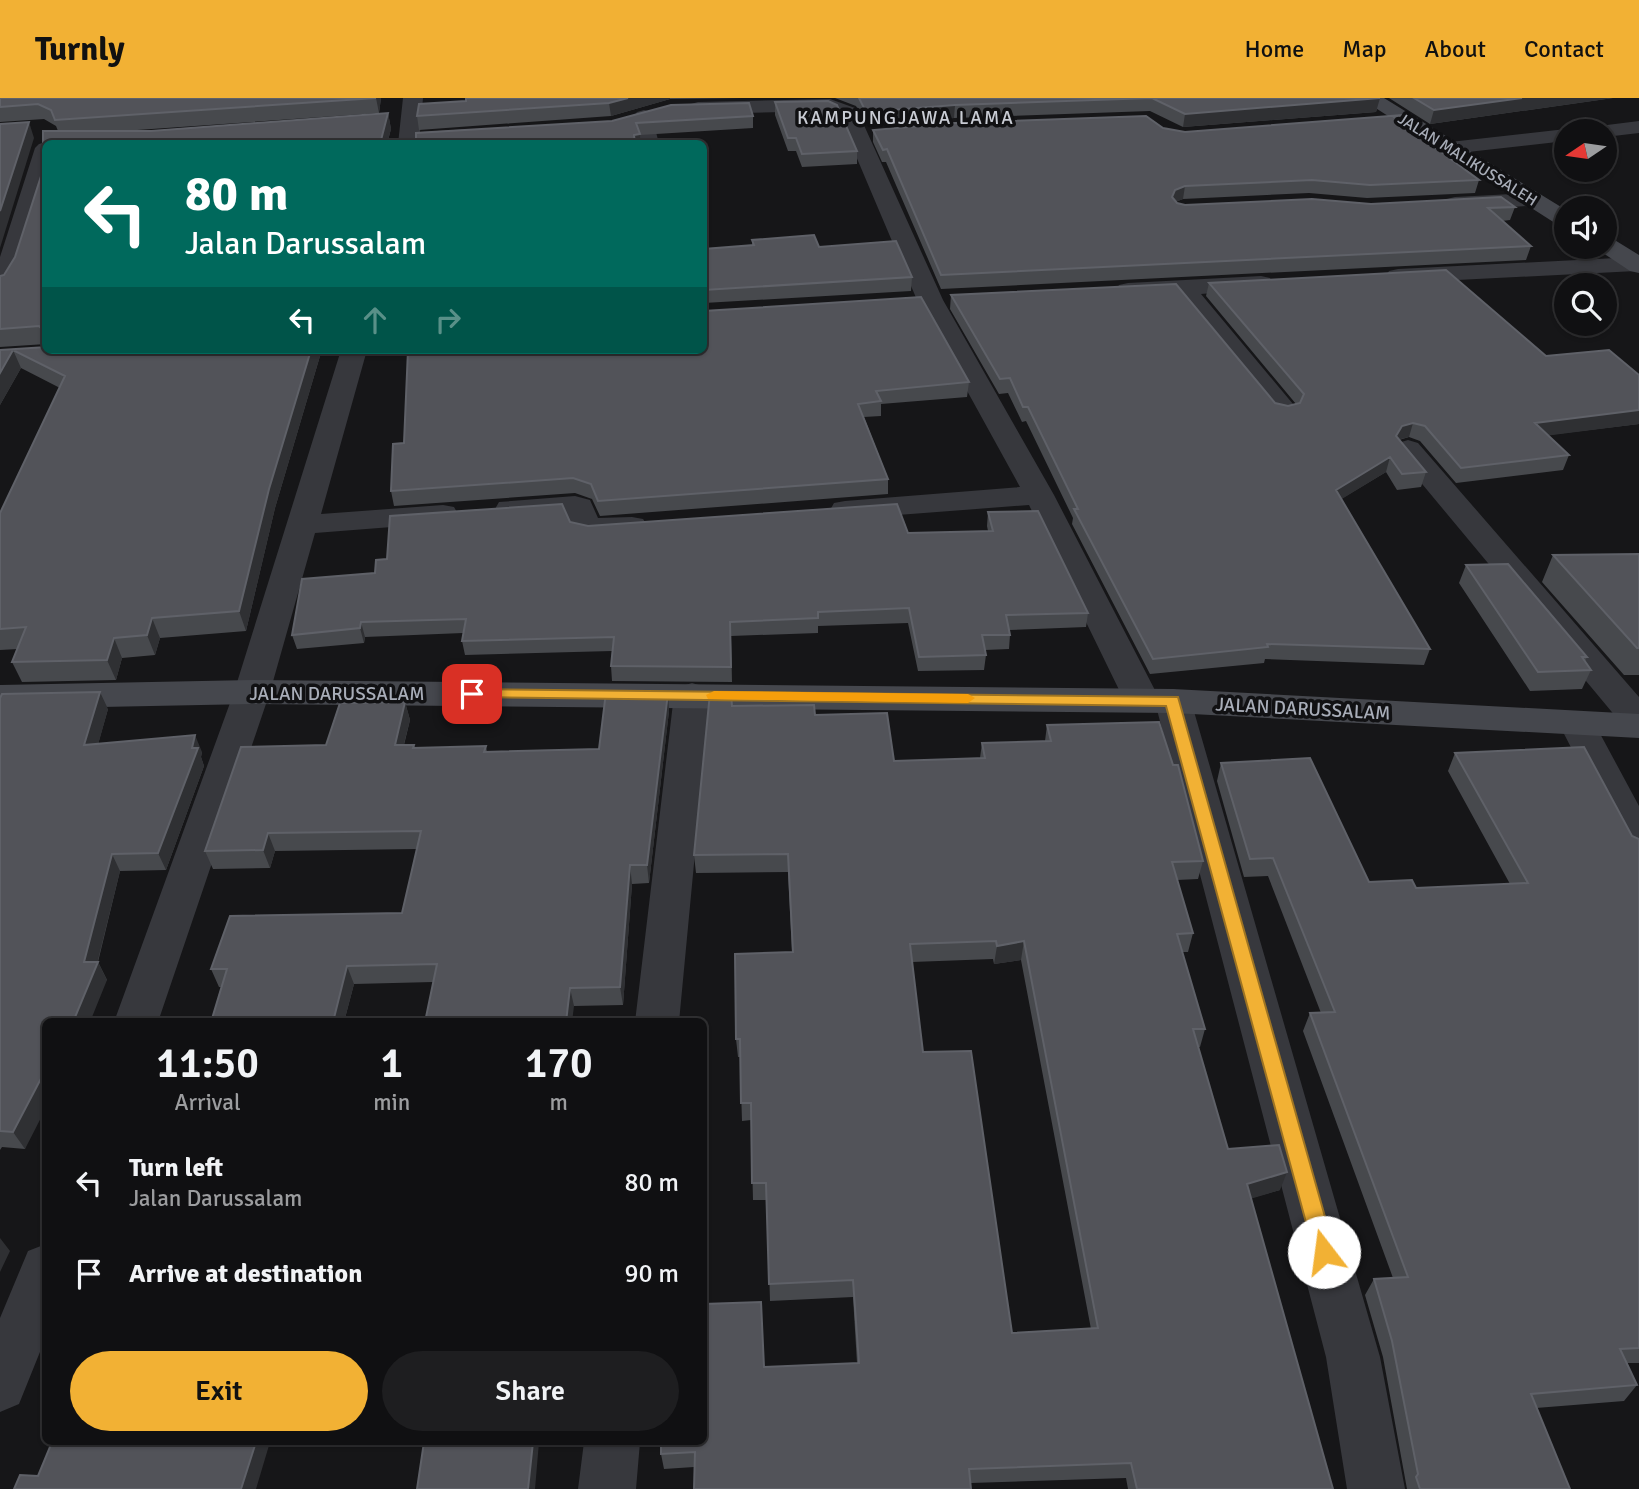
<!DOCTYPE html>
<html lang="en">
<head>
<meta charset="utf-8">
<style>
	:root { --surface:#101012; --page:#1e1e20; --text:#f1f3f6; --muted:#9c9d9f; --line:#303032; --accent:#f2b134 }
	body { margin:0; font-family:Signika,sans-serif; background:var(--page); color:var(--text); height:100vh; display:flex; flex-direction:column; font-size:26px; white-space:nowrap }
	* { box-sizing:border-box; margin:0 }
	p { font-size:23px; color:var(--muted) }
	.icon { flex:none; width:38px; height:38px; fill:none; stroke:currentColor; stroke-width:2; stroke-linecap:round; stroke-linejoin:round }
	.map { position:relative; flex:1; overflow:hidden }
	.drawer { position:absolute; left:42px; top:920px; width:665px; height:427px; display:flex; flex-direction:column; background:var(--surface); border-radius:10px; box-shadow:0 2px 5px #0004,0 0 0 2px var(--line) }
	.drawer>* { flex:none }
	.guide { position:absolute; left:42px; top:42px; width:665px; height:214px; border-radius:10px; box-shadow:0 2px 5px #0004,0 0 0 2px var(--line); background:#00695c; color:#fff; overflow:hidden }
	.needle { width:46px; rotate:257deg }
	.tools { position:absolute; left:1554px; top:21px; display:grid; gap:14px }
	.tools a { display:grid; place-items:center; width:63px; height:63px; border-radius:50%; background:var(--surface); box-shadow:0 2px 5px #0004,0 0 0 2px var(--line); font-size:35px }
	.pin { position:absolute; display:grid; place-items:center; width:60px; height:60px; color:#fff; margin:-30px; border-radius:14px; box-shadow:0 4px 10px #0006 }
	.me { position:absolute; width:77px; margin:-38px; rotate:345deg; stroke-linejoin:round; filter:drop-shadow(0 0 5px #0008) }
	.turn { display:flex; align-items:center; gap:24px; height:147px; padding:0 28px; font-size:32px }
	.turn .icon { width:91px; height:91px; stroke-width:2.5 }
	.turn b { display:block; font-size:49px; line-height:60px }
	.lanes { display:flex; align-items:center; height:66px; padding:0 28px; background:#0003; justify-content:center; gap:35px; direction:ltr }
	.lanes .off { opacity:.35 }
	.eta { display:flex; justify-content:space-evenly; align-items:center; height:119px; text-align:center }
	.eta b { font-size:42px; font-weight:600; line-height:49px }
	.action { display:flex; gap:14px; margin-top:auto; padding:14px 28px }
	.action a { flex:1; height:80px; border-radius:42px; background:var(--accent); color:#111; font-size:28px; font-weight:600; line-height:80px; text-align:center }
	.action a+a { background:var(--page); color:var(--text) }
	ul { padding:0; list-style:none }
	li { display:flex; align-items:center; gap:21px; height:91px; padding:0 28px }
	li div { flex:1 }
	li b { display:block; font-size:26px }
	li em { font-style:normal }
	header { display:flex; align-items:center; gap:42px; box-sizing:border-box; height:98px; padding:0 35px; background:var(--accent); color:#111 }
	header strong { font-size:33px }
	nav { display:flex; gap:38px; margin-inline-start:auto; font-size:24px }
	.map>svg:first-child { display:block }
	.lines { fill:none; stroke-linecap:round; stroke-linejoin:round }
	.street { fill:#37383d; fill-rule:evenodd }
	.secondary { fill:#45474d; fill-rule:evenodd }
	.wall { fill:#47494d; fill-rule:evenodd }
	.shaded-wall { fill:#2f3033 }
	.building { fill:#525359; stroke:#5f6168; stroke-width:2; fill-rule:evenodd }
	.route { fill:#f2b134; stroke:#9d7322; stroke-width:2 }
	.slow { fill:#f59e0b }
	.labels { text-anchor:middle; stroke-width:7; stroke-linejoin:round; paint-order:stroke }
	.far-street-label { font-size:16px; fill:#a8adb8; stroke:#111113 }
	.far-quarter-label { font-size:19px; letter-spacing:2px; fill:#c9ccd4; stroke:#111113 }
	.street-label { font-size:19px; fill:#a8adb8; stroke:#111113 }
</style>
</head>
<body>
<header>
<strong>Turnly</strong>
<nav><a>Home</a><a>Map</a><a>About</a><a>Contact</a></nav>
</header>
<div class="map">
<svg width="1639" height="1391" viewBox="0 0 1639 1391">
	<rect width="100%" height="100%" fill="#161618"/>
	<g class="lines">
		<path class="street" d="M403,0H423L420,34L470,31L477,33L480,37L477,41L470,43L398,46Z
			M830,1L855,10L858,14L943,202L1054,397L1158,598L1160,595L1173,591L1186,595L1191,603L1380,1259L1405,1391H1347L1326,1259L1156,608L1142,614L1129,610L1124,602L1029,407L845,421L834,419L830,412L834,405L845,403L1020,389L917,202L839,18L828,13L698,16L691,14L688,10L691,6L698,4Z
			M644,12L651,14L659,46H638L634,18L637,14Z
			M1639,23V35L1605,39V33H1588L1591,29Z
			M1566,31L1574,33H1566V43L1450,56L1443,54L1439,50L1443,46L1450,44Z
			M46,44L53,46H46V87L19,175L9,193L0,195V159L35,50L39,46Z
			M1533,95L1541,97L1544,102L1541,107L1455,113L1447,111L1444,106L1447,101L1455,99Z
			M1636,159H1639V173H1636L1398,185L1389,183L1386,178L1389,173L1398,171Z
			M1261,178L1270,180L1273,185L1270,190L1201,196L1298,312L1294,318L1284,320L1274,318L1175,197L1128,199L1119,197L1116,192L1119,187L1128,185Z
			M341,252H367L321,416L443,407L454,409L458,416L454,423L443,425L315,435L270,594L158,924H114L234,594Z
			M1408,342L1418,345L1639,599V634L1626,631L1398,357L1393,351L1398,345Z
			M575,398L590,402L598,420L632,419L643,421L648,428L643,435C622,440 595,442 574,437L566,417L510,420L499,418L495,411L499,404Z
			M692,585L705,589L710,597L679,924H635L674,597L679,589Z
			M1577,614L1590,617L1639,708V759L1625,755L1559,626L1564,617Z
			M46,1146V1239L19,1306L0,1314V1220L28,1153Z
			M584,1344H640L636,1391H578Z"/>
		<path class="secondary" d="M1360,0H1384L1566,112V129L1558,127Z
			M1605,139L1613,141L1639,157V175L1630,173L1597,151L1595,149H1605Z
			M252,582L1173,591L1639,616V640L1173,615L252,606L0,611V587Z"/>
	</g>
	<path class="wall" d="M0,0H381L379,15L123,33H151L388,15L391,31L387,46H46V246L0,249V178L4,177L15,159L43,72V33H58L56,28L44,21L0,24Z
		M466,0H743L670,1L611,18L419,32L417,18L466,3Z
		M835,0H1380L1376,14L1183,29L1150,13L954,20L866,27L856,8Z
		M1389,0H1613L1430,26Z
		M775,4L857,53V66L802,69L796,53H788L775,17Z
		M753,18V30L640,37L641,46H416V35Z
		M1401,24L1479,82L1475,95L1367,100L1309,95L1183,101L1175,104L1177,105L1185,107L1371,106L1515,109L1510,122L1502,123L1531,148L1526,162L941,191L886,64H882L873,44V32L1163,30L1185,34Z
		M752,142L819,149L912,179L911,193L704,205V208V151L752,147Z
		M1209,185L1546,258L1639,277V326L1548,337L1569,357L1563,372L1456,385L1420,343L1409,339L1399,342L1426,374L1421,389L1397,392L1386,374L1341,401L1430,551L1424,567L1265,561L1264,565L1150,576L1072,426L1073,420L1026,323L1022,324L1008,295L999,296L950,211L951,197L1275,305L1288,308L1296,306L1206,198Z
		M0,252H335L334,257L320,258L275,410L246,533L160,540L155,557L122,560L116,582L22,584L12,564L18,551L0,552V415L60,290L21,270L0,307Z
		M408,252L969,284L967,299L881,306V318L864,319L888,381V396L600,418L592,401L575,395L394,408L391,393L404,345Z
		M988,414L1088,515L1086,529L1009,532L1010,537L1009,551L985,552L986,557L984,572L918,573L908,525L818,528V535L731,538L732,584L612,583L611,568L612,553L465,557L462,543L463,535L365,539L364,545L297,551L292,537L375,475L387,461L570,424L588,428L908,435L988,433L987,428Z
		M1639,456V577H1624L1542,484L1553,457Z
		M1466,467L1587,559L1585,563L1591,572L1582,591L1530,593L1459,485Z
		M668,595L669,613L649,785L632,786L623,907L574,908L433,884L354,886L344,924H211L221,889H219L211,871L402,815L417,751L275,753L270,770L213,771L205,753L326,647L405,604L410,622L404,647H414L415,650L486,648L487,654L599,651Z
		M0,600L108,611L98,646L202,654L201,659L204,668L166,772L120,773L98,864L107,882L46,924L25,1051L2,1049L0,1052Z
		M732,608L815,617L894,663L980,660L982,645L1045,643L1047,627L1203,763L1198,781L1177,782L1193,835L1188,854H1182L1205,931L1200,949H1198L1228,1051L1280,1092L1251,1100L1333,1391H1128L1126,1380L971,1385L694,1369L664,1371L661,1356L764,1269L857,1265L853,1199L770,1203L767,1102H753L751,1022L742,1023L740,959H738L736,941L792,854L788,774L696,775L694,757ZM993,861L994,866L1021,862L1091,1231L1012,1235L923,954L912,864Z
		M1455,655L1639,741V1265H1627L1637,1287L1624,1303L1536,1310L1570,1391H1407L1383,1259L1365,1197L1374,1181L1393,1180L1303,933L1310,915H1321L1268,778L1244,779L1217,683L1221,665L1369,784L1416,790L1510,786L1448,673Z"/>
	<path class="shaded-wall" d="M376,0H381L379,15Z
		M628,0H670V1L611,18L609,5Z
		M1380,0L1376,14L1183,29L1185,16Z
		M1522,0H1613L1430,26L1434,12Z
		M955,7L954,20L866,27V14Z
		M388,15L391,31L387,46H380Z
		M1403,17L1400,29L1394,19Z
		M29,24L34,40L0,150V113Z
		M640,36L641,46H634V37Z
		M1185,88L1183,101L1173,105L1172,99L1175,92Z
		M13,252L21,270L0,307V275Z
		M311,252H318L320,258L275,410L246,533L239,513L269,391Z
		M1639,312V326L1529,340L1535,325Z
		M1413,325L1409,339L1397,342L1396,338L1402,328Z
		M1390,359L1386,374L1332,407L1336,392Z
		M152,520L160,540L155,557L147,537Z
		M361,524L365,539L364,545L360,530Z
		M114,540L122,560L116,582L107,562Z
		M100,594L108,611L93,665L84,647Z
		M668,595L669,613L649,785L647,767Z
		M405,604L410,622L399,665L395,647Z
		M195,637L202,654L201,659L204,668L166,772L158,755L192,650Z
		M268,735L275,753L270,770L263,752Z
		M112,756L120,773L97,866L98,864L107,882L90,924H73L84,864Z
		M630,767L632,786L623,907L620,889Z
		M1024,843L1021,862L994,866L997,848Z
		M347,868L354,886L344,924H333Z
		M570,890L574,908L572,924H566Z
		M46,971V1010L25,1051L13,1034Z
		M1287,1074L1280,1092L1240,1104L1247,1086Z
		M0,1140L10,1153L0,1174Z
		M256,1344H270L256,1391H241Z
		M533,1344H539L535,1391H528Z"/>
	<path class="building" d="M0,0H376L55,22L51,12L38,6L0,9Z
		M466,0H628L609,5L417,18L419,6L466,3Z
		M859,0H1380L1185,16L1152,0L955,7L866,14Z
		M1414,0H1522L1434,12Z
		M828,3L837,7L857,53L802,56L796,40H788L775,4Z
		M749,5L753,18L636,25L640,36L634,37L635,46H416V35L612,23L671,7Z
		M388,15L380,46H46V231H42L39,228L0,231V178L4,177L15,159L43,72V33H151Z
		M1403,17L1394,19L1479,82L1370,87L1312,82L1185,88L1175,92L1172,99L1177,105L1185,107L1312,101L1371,106L1501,99L1515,109L1488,110L1531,148L941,177L887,51L883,52L873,32L955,25L1146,18L1163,30L1185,34Z
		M29,24L0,113V26Z
		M814,137L819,149L896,143L912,179L704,192V151L754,147L752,142Z
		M1446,172L1546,258L1609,252L1639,277V312L1535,325L1569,357L1461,370L1425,328L1413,325L1402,328L1396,338L1426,374L1402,376L1390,359L1336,392L1430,551L1267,546L1268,549L1153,561L1074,411H1078L1028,309H1023L1010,280L1000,281L951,197L1176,186L1275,305L1288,308L1300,305L1304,296L1209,185Z
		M921,199L969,284L876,293L881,303L858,306L888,381L598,403L591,386L573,380L391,393L393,346L404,345L408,252H704V213Z
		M46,249V252H311L269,391L239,513L152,520L147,537L114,540L107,562L12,564L26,529L0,531V415L65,278L13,252L0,275V252Z
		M562,406L570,424L588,428L897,406L908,435L993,433L988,414L1038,413L1088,515L1006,517L1010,537H982L986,557L919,559L909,510L818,514V520L730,524L731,569L611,568L614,539L462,543L466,521L361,524L360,530L292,537L302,481L375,475L376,462L387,461L390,418Z
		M1639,456V550H1637L1553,457Z
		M1508,466L1587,559H1582L1591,572L1538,574L1466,467Z
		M100,594L84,647L195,637L192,650H198L158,755L112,756L84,864H98L73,924H46V971L13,1034L0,1033V600L2,596Z
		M606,594L668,595L647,767H630L620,889L570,890L566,924H425L437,866L347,868L333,924H211L227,871H211L230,818L402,815L421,733L268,735L263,752L205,753L241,649L326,647L340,605L405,604L395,647H414L413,650L486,648L484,654L599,651Z
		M710,595H731L732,608L814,607L815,617L887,615L894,663L985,660L982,645L1051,643L1047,627L1159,624L1173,667H1178L1203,763L1172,764L1193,835L1177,836L1205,931H1193L1228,1051L1279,1047L1287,1074L1247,1086L1333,1391H1137L1131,1365L969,1371L971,1391H694L695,1354L661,1356V1344H704V1206L761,1204L764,1269L859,1265L853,1182L769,1186L766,1085H752L751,1005H741L740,941H736L735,856L793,854L788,756L694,757ZM996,843L997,848L1024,843L1098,1230L1012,1235L971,953L923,954L910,846Z
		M1584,649L1632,738L1639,741V1250L1620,1251L1637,1287L1531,1296L1570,1391H1420L1416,1379L1418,1376L1392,1243L1374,1181L1408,1179L1310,915L1335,914L1273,760L1250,761L1221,665L1310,660L1369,784L1412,782L1416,790L1528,785L1455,655Z
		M52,1344H256L241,1391H14L20,1377L38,1378Z
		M424,1344H533L528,1391H417Z"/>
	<path class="route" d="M472,591L1178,599L1335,1154L1331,1161L1324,1164L1317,1161L1314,1154L1166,608L467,599L465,596Z"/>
	<path class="slow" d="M714,593L968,596L975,600L968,605L708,601L706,597Z"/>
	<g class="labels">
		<g class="far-street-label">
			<text transform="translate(1468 61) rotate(32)" y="6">JALAN MALIKUSSALEH</text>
		</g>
		<g class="far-quarter-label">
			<text x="906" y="26">KAMPUNGJAWA LAMA</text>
		</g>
		<g class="street-label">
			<text x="337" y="602">JALAN DARUSSALAM</text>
			<text transform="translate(1303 610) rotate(3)" y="7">JALAN DARUSSALAM</text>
		</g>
	</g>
</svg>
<div class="tools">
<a><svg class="needle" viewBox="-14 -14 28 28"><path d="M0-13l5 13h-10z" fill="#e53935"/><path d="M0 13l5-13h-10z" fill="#9c9d9f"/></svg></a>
<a><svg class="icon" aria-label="sound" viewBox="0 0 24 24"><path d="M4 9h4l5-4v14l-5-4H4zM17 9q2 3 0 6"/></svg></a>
<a><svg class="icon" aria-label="search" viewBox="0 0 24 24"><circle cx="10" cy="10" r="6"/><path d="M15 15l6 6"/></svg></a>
</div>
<div class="pin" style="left:472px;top:596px;background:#d93025"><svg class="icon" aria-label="arrive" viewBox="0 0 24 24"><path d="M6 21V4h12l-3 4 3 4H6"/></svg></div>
<svg class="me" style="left:1324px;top:1154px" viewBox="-20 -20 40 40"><circle r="19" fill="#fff"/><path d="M0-13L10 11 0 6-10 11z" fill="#f2b134"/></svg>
<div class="guide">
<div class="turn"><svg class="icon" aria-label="left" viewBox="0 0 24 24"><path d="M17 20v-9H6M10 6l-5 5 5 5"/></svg><div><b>80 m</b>Jalan Darussalam</div></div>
<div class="lanes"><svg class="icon" aria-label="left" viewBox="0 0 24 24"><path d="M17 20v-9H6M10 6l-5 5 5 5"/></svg><svg class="icon off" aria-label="ahead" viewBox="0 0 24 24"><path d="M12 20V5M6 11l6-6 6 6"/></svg><svg class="icon off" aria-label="right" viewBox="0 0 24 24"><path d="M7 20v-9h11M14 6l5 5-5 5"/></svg></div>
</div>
<section class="drawer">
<div class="eta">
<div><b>11:50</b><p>Arrival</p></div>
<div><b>1</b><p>min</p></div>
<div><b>170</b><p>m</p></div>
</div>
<ul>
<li><svg class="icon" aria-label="left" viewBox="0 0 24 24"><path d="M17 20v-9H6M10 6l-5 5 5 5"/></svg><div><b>Turn left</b><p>Jalan Darussalam</p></div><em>80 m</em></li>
<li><svg class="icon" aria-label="arrive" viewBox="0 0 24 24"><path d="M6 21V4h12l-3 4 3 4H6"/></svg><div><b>Arrive at destination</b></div><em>90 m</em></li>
</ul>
<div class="action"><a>Exit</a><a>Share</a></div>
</section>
</div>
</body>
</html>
